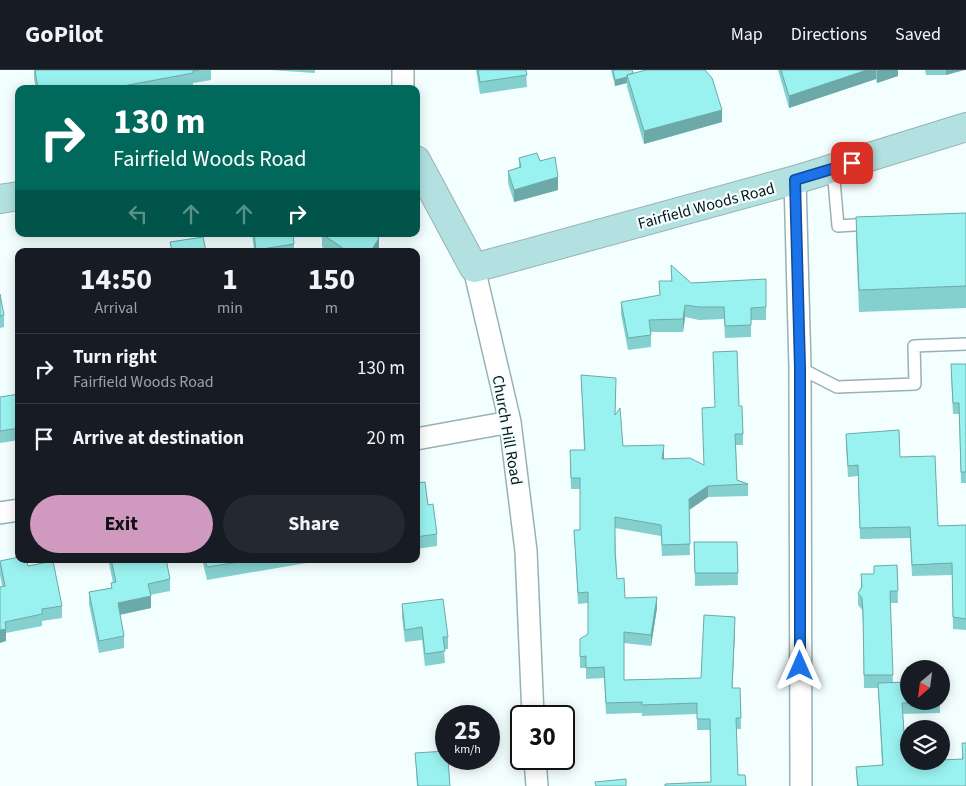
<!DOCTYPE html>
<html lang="en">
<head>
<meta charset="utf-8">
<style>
	:root { --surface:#171b24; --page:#242831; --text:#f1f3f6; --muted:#9ea1a6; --line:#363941; --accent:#cf99c0 }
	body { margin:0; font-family:"Source Sans 3",sans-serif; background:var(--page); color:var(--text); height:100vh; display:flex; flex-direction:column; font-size:19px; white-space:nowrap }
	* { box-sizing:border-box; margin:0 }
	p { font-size:16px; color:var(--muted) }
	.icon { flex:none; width:28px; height:28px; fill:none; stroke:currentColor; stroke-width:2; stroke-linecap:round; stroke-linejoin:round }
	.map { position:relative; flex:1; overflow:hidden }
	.panel { position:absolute; left:15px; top:178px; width:405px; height:315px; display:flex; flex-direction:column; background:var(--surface); border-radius:10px; box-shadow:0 2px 12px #0003 }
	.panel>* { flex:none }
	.banner { position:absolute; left:15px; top:15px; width:405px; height:152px; border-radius:10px; box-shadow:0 2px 12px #0003; background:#00695c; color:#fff; overflow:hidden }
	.needle { width:32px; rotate:209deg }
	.fabs { position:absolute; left:900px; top:590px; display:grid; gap:10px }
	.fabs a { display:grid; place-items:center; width:50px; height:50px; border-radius:50%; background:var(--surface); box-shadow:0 2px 12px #0003; font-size:25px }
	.speed { position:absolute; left:435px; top:635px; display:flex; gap:10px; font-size:25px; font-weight:700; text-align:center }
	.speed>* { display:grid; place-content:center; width:65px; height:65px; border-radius:50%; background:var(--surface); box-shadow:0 2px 12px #0003; line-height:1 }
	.speed small { font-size:12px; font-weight:400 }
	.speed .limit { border:2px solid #111; border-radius:8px; background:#fff; color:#111 }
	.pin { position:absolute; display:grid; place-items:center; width:42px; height:42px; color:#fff; margin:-21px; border-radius:10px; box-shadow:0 2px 8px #0006 }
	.me { position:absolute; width:55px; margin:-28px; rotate:0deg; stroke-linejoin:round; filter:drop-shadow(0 0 4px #0008) }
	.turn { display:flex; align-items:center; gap:18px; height:105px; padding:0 15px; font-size:22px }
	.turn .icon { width:65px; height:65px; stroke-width:2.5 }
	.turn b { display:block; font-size:35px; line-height:42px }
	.lanes { display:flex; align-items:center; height:48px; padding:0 15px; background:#0003; justify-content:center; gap:25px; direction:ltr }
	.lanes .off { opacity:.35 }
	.eta { display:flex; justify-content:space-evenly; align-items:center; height:85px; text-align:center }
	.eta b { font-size:30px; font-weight:700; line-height:35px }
	.action { display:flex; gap:10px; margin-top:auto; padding:10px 15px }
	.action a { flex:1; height:58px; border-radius:30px; background:var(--accent); color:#111; font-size:20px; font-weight:700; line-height:58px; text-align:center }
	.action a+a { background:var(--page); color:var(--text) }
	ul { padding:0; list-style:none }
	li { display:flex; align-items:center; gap:15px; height:70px; padding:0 15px; border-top:1px solid var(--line) }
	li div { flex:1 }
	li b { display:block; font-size:19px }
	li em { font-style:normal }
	header { display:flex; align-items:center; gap:30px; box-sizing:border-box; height:70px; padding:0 25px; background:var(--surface); border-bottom:1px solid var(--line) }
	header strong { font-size:24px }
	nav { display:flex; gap:28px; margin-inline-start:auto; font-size:18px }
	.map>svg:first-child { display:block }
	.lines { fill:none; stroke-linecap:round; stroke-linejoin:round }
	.lane-casing { stroke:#98b2b2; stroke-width:14 }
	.street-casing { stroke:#98b2b2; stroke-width:24 }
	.secondary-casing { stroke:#98b2b2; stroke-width:30 }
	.lane { stroke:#fff; stroke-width:11 }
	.street { stroke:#fff; stroke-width:21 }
	.secondary { stroke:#b3e1e1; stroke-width:28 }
	.wall { fill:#84d0ce }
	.shaded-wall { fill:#6ca9a8 }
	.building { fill:#9af2f0; stroke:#6ca9a8 }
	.route-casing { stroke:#114b97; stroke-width:12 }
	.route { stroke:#1a73e8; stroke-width:9 }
	.labels { text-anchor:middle; stroke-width:4.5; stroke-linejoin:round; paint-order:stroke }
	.street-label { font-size:16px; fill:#0a1414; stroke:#f3fefe }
</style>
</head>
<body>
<header>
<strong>GoPilot</strong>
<nav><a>Map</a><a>Directions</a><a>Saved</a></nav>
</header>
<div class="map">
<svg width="966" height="716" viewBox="0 0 966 716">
	<rect width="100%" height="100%" fill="#f3fefe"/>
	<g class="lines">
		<defs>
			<path id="lane" d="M833,99L838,156L870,154
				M800,298L837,317L915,314L914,276L966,274"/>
			<path id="street" d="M403,19V0
				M795,110L800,298L801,716
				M474,198L510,352L526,481L533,646
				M416,369L510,352
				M0,443L19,440
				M535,689L537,716"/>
			<path id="secondary" d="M416,90L474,198L795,110L966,57
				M0,129L19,126"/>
		</defs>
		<use href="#lane" class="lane-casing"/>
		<use href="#street" class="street-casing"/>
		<use href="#secondary" class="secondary-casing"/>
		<use href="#lane" class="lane"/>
		<use href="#street" class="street"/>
		<use href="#secondary" class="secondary"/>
	</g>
	<path class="wall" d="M34,0H211V10L193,13V15L172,19H36L34,9Z
		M270,0H315V3Z
		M476,0H526L527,17L480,24Z
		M611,0H632L633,3L722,52L644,74L627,17V13L615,16Z
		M778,0H898V6L877,13L876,9L789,38Z
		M925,0H964L946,5H926Z
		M519,88L540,91L558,120L514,132L508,113V101L519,97Z
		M966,143V238L859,242L856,169V147Z
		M252,164H293L294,174V181H254Z
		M322,164L379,180V181H329L322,177Z
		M671,195L691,213L766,209V250H751V267L725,268L724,249L699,250L685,247L683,262H651V277L628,280L621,244V232L660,226L659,211H671Z
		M0,224L4,245V257L0,258Z
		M966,294V413H961L959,344H953L951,305Z
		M581,305L616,319L615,344L623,376L664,386V389L704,395L739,336L743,364V375H736L737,410L748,414V426L708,427L689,440L690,485L662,486L661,466L615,458L617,509L625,528L657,538L651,576L624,573V610L701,608L735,558L732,618H740L741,659H737L711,712L710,660H697V644L642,646V643L606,644L604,608L586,609V598H580V569L588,564V533L578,534L574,460H580V419H571L570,391L584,380Z
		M19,324V370L0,373V377V327Z
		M846,364L900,387L938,456L966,455V560L953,559L952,505L912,506L910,468L860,469L858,406L848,407L846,376Z
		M416,413L428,435L437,464V476L416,479Z
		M694,472H737L738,515L695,516Z
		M109,489H166L170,509V521L150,525L151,538L120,545L124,566V578L99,583L89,534V522L111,518V513H113L109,493Z
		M202,489H324V490L207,510Z
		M0,491L28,496L62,536V548L42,551V556L6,563V571L2,516L0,505Z
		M897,495L898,533H890L893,613L940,631V643L903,644L906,691L962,689V673L966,716H857L856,697L882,695L878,618H864L863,554L862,540L858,535V523L861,517V504H874Z
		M402,534L448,567V579H444L445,593L425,596L422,570L405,572L402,546Z
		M415,683L450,716H417Z"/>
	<path class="shaded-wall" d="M867,0H876V9L789,38V26Z
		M877,0H898V6L877,13Z
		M946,0H964L946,5Z
		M627,7V13L615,16V10Z
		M722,40V52L644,74V61Z
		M558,107V120L514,132V120Z
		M379,168V181H371Z
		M685,235V247L683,262V249Z
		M664,375V386L662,400V389Z
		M708,416V427L689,440V429Z
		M151,526V538L118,545V533Z
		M657,527V538L651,576V565Z
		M735,547V558L732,629V618Z
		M6,559V571L0,573V560Z"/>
	<path class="building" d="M35,0H199L193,1V3L107,19H38Z
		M478,0H526L527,5L480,12Z
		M613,0H632L633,3L627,5V7L615,10Z
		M646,0H705L712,8L722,40L644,61L627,5Z
		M781,0H867L789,26Z
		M537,83L540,91L555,87L558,107L514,120L508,101L521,97L519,88Z
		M966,143V216L859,220L856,147Z
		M254,164H293L294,174L256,180Z
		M322,164H373L379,168L371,181H347Z
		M203,167L206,181L214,179V181H172L170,172Z
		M671,195L691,213L766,209V237L751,238V255L725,256L724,237H699L685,235L683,249L649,250L651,265L628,268L621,232L660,225L659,211H672Z
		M0,224L4,245L0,246Z
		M737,281L739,336H742L743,364H735L737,410L748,414L708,416L689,429L690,474L662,475L661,455L615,447V482L617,509L624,508L625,528L657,527L651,565L624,562V610L701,608L704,545L735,547L732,618H740L741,648H736L738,705H745L746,716H665V714L711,712L710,649H697V633L642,635V632L606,633L604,597L586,598V586L580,587V569L588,564V522L578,523L574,460H580V408H571L570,380H585L581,305L616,308L615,345L620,338L623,376L664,375L662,389L690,388L704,395L702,338L715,337L713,282Z
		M951,294H966V402H961L959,333H953Z
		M19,324V358L0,361V327Z
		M899,360L900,387L935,386L938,456L966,455V549L953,547L952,493L912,495L910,457L860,458L858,395L848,396L846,364Z
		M425,412L428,435L433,434L437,464L416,467V413Z
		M694,472H737L738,503H695Z
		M19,487V489H26L28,496L53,491L62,536L42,539V544L5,552L6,559L0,560V517L5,516L0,491Z
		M111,489H166L170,509L148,514L151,526L118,533L124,566L99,571L89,522L112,518L111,513L116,512Z
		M205,489H258L207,497Z
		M897,495L898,521H890L893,605H864L863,542L862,528L858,523L862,517L861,504H874V496Z
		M443,529L448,567H443L445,581L425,584L422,557L405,560L402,534Z
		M909,612V631H937L902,633L906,691H941V690L963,689L962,673H966V716H858L856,697L883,695L878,613Z
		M446,681V689H448L450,716H418L415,683Z
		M626,709V716H596L595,712Z"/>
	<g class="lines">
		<defs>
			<path id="route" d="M800,596V298L795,110L852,93"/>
		</defs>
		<use href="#route" class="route-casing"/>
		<use href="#route" class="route"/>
	</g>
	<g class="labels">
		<g class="street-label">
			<text transform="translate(706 135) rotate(-15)" y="6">Fairfield Woods Road</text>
			<text transform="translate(508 360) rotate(80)" y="6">Church Hill Road</text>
		</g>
	</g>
</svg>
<div class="fabs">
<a><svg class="needle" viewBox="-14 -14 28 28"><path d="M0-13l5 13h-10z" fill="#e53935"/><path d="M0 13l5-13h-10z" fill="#9ea1a6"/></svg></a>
<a><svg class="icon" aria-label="layers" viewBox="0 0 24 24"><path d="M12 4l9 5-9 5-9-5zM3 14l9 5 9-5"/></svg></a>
</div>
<div class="speed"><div>25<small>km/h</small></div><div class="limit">30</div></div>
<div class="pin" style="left:852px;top:93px;background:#d93025"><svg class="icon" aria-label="arrive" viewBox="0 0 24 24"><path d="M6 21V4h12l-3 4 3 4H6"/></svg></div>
<svg class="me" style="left:800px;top:596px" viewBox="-20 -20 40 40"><path d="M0-17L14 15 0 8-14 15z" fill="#1a73e8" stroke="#fff" stroke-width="4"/></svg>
<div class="banner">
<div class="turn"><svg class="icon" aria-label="right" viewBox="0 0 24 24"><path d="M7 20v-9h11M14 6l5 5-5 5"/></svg><div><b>130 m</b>Fairfield Woods Road</div></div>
<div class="lanes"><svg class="icon off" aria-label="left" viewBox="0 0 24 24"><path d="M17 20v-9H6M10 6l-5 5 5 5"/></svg><svg class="icon off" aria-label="ahead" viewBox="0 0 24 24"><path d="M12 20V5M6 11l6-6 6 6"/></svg><svg class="icon off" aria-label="ahead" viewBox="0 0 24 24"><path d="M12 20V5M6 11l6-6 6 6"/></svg><svg class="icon" aria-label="right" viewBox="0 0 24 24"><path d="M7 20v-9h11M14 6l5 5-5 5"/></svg></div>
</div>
<section class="panel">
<div class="eta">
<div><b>14:50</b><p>Arrival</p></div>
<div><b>1</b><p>min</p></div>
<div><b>150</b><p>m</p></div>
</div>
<ul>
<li><svg class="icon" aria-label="right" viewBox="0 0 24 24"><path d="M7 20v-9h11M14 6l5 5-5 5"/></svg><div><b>Turn right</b><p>Fairfield Woods Road</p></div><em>130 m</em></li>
<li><svg class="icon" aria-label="arrive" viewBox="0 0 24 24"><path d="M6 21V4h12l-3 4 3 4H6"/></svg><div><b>Arrive at destination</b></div><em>20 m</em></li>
</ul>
<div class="action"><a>Exit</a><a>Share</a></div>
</section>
</div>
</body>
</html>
